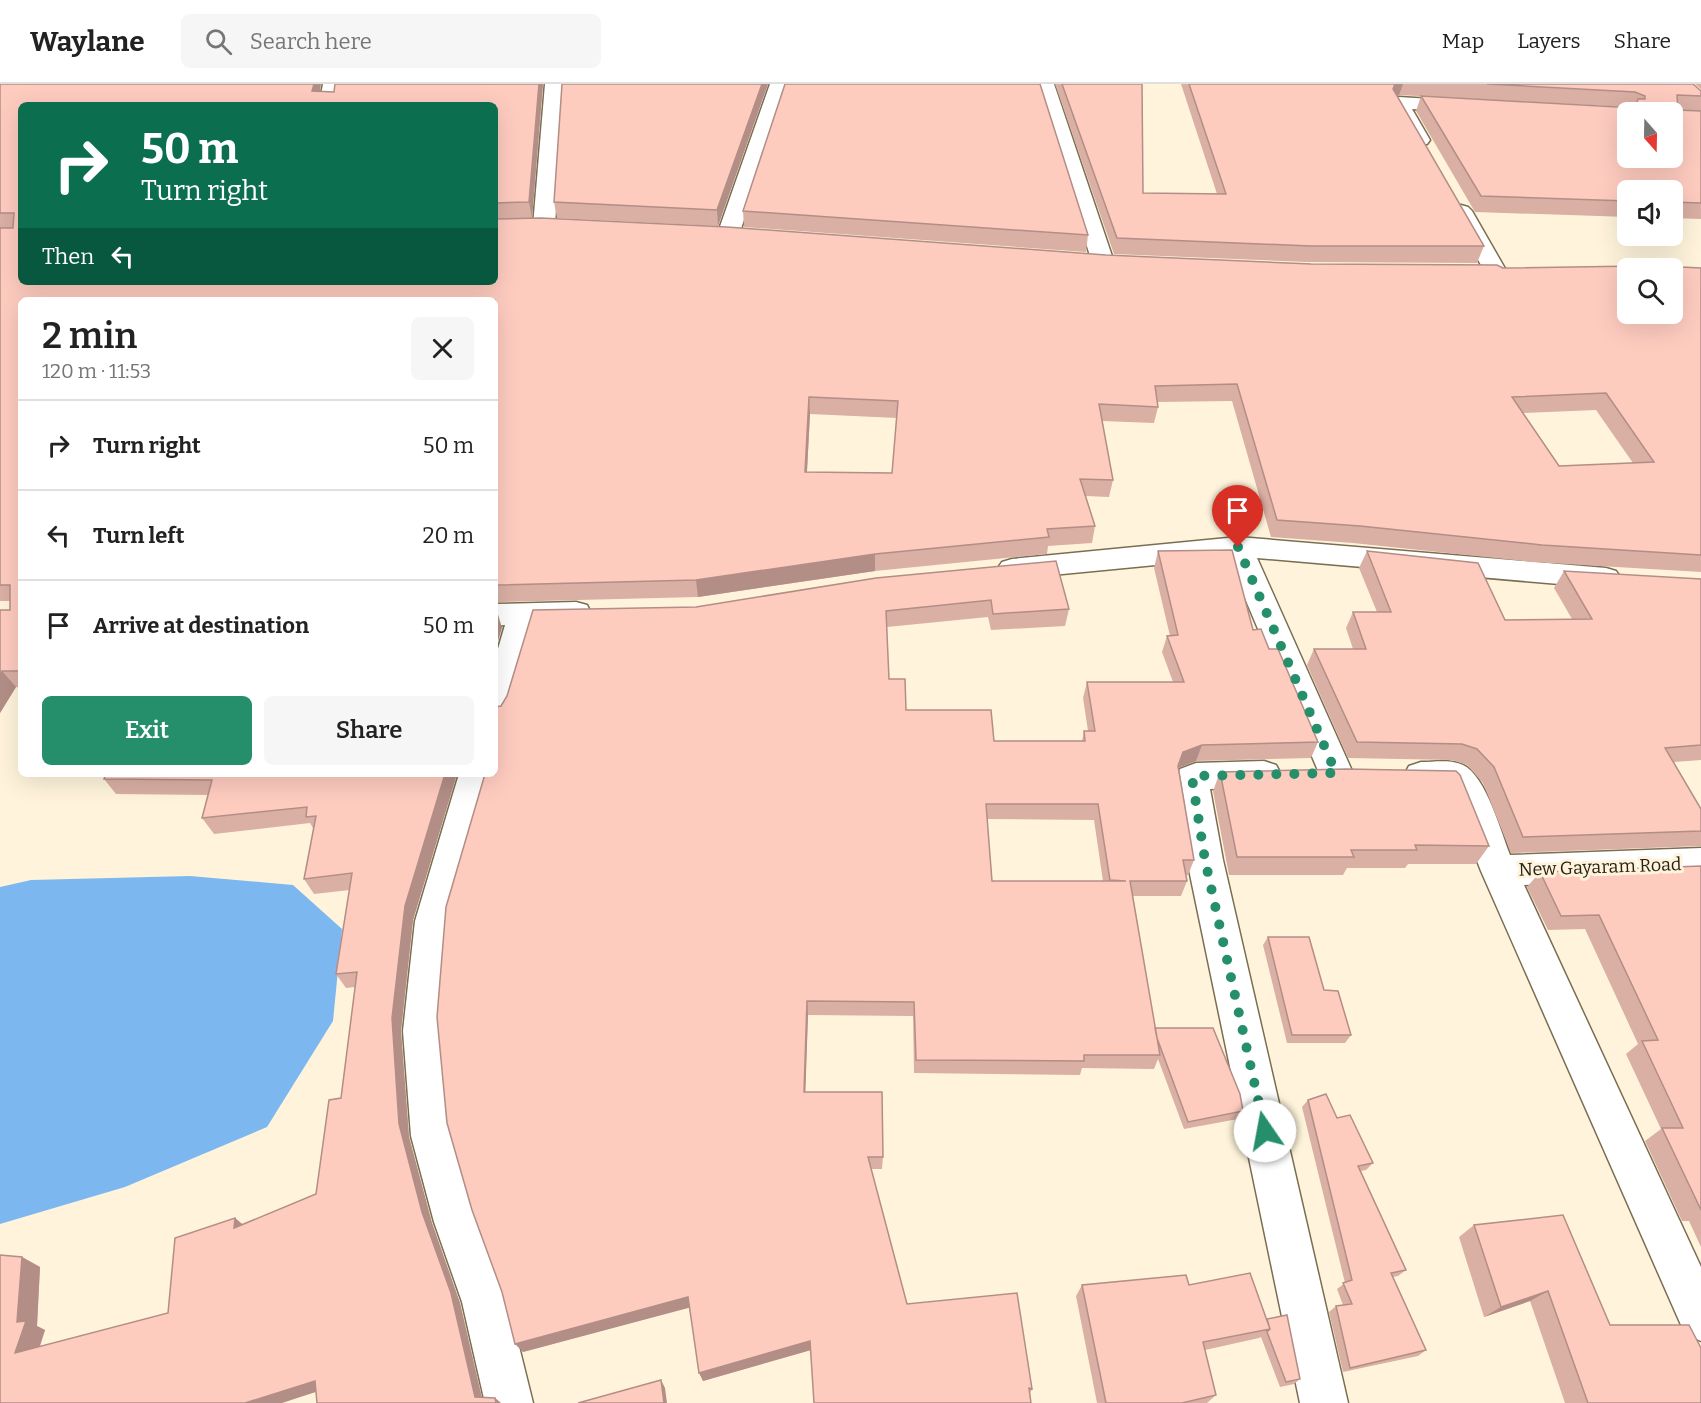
<!DOCTYPE html>
<html lang="en">
<head>
<meta charset="utf-8">
<style>
	:root { --surface:#fff; --page:#f6f6f6; --text:#222; --muted:#767676; --line:#e0e0e0; --accent:#258f6c }
	body { margin:0; font-family:Bitter,serif; background:var(--page); color:var(--text); height:100vh; display:flex; flex-direction:column; font-size:22px; white-space:nowrap }
	* { box-sizing:border-box; margin:0 }
	p { font-size:20px; color:var(--muted) }
	.icon { flex:none; width:33px; height:33px; fill:none; stroke:currentColor; stroke-width:2; stroke-linecap:round; stroke-linejoin:round }
	.map { position:relative; flex:1; overflow:hidden }
	.drawer { position:absolute; left:18px; top:213px; width:480px; height:480px; display:flex; flex-direction:column; background:var(--surface); border-radius:9px; box-shadow:0 6px 24px #0002 }
	.drawer>* { flex:none }
	.top-card { position:absolute; left:18px; top:18px; width:480px; height:183px; border-radius:9px; box-shadow:0 6px 24px #0002; background:#0b6e4f; color:#fff; overflow:hidden }
	.needle { width:39px; rotate:160deg }
	.controls { position:absolute; left:1617px; top:18px; display:grid; gap:12px }
	.controls a { display:grid; place-items:center; width:66px; height:66px; border-radius:9px; background:var(--surface); box-shadow:0 6px 24px #0002; font-size:30px }
	.pin { position:absolute; display:grid; place-items:center; width:51px; height:51px; color:#fff; margin:-62px -26px; border-radius:50% 50% 50% 0; rotate:-45deg; box-shadow:0 0 6px #0007 }
	.pin .icon { rotate:45deg }
	.me { position:absolute; width:66px; margin:-33px; rotate:348deg; stroke-linejoin:round; filter:drop-shadow(0 0 4px #0008) }
	.turn { display:flex; align-items:center; gap:21px; height:126px; padding:0 24px; font-size:27px }
	.turn .icon { width:78px; height:78px; stroke-width:2.5 }
	.turn b { display:block; font-size:42px; line-height:51px }
	.then { display:flex; align-items:center; height:57px; padding:0 24px; background:#0003; gap:12px; font-size:22px }
	.round { display:grid; place-items:center; flex:none; width:63px; height:63px; border-radius:9px; background:var(--page) }
	.overview { display:flex; align-items:center; justify-content:space-between; height:102px; padding:0 24px }
	h1 { font-size:36px; font-weight:600; line-height:45px }
	.primary-button { display:flex; gap:12px; margin-top:auto; padding:12px 24px }
	.primary-button a { flex:1; height:69px; border-radius:9px; background:var(--accent); color:#fff; font-size:24px; font-weight:600; line-height:69px; text-align:center }
	.primary-button a+a { background:var(--page); color:var(--text) }
	ul { padding:0; list-style:none }
	li { display:flex; align-items:center; gap:18px; height:90px; padding:0 24px; border-top:2px solid var(--line) }
	li div { flex:1 }
	li b { display:block; font-size:22px }
	li em { font-style:normal }
	header { display:flex; align-items:center; gap:36px; box-sizing:border-box; height:84px; padding:0 30px; background:var(--surface); border-bottom:2px solid var(--line) }
	header strong { font-size:28px }
	nav { display:flex; gap:33px; margin-inline-start:auto; font-size:21px }
	.search { width:420px; height:54px; background:var(--page); display:flex; align-items:center; gap:15px; box-sizing:border-box; padding:0 21px; border-radius:9px; color:var(--muted); font-size:22px }
	.map>svg:first-child { display:block }
	.water { fill:#7cb8ef }
	.lines { fill:none; stroke-linecap:round; stroke-linejoin:round }
	.minor-casing { stroke:#7a6e52; stroke-width:3 }
	.minor { fill:#fff; fill-rule:evenodd }
	.wall { fill:#daafa4; fill-rule:evenodd }
	.shaded-wall { fill:#b28e86 }
	.building { fill:#fecbbf; stroke:#b28e86; stroke-width:1.5; fill-rule:evenodd }
	.route { stroke:#258f6c; stroke-width:10; stroke-dasharray:0 18 }
	.labels { text-anchor:middle; stroke-width:6; stroke-linejoin:round; paint-order:stroke }
	.street-label { font-size:18px; fill:#272217; stroke:#fff4db }
</style>
</head>
<body>
<header>
<strong>Waylane</strong>
<div class="search"><svg class="icon" aria-label="search" viewBox="0 0 24 24"><circle cx="10" cy="10" r="6"/><path d="M15 15l6 6"/></svg>Search here</div>
<nav><a>Map</a><a>Layers</a><a>Share</a></nav>
</header>
<div class="map">
<svg width="1701" height="1319" viewBox="0 0 1701 1319">
	<rect width="100%" height="100%" fill="#fff4db"/>
	<path class="water" d="M190,792L293,801L342,845L333,937L267,1043L125,1103L0,1140V803L31,796Z"/>
	<g class="lines">
		<defs>
			<path id="minor" d="M323,0H341L337,21H319Z
				M545,0H563L555,142L552,147L544,148L536,147L533,142Z
				M770,0H788L739,151L736,156L728,157L720,156L717,151Z
				M1036,0H1054L1114,178L1111,183L1103,185L1095,183L1092,178Z
				M1399,13L1464,17L1471,19L1473,23L1471,27L1464,29L1412,25L1430,56L1427,60H1413L1390,19L1392,15Z
				M1461,121L1468,123L1472,127L1507,188L1504,193L1496,195L1488,193L1485,188L1450,127L1454,123Z
				M1238,453L1606,484L1616,487L1621,494L1616,501L1606,504L1257,474L1353,689L1348,698L1336,702L1324,698L1319,689L1228,474L1012,495L1002,492L997,485L1002,478L1012,475Z
				M576,518L587,521L591,529L587,537L576,540H536L511,627L506,636L495,639V575L505,541L495,542V520Z
				M1264,677L1276,681L1281,690L1276,699L1264,703L1210,705L1223,776L1348,1319H1300L1187,776L1175,698L1180,685L1196,679Z
				M1421,678C1435,678 1450,675 1463,681C1486,692 1501,748 1510,771L1701,764V794L1524,801L1701,1183V1257L1685,1250L1481,787L1450,708C1440,701 1422,705 1409,700L1404,691L1409,682Z
				M459,690H493L451,837L443,947L453,1052L478,1138L508,1218L533,1319H485L462,1218L434,1138L411,1052L403,947L415,837Z"/>
		</defs>
		<use href="#minor" class="minor-casing"/>
		<use href="#minor" class="minor"/>
	</g>
	<path class="wall" d="M0,0L334,8L543,0L532,134L495,135V21L21,198L1106,171L1311,180L1503,184H1701V488L1532,478L1353,459L1271,453L1232,317L1157,318L1158,323L1154,339L1102,337L1113,396L1109,413L1086,412L1095,442L1092,459L1048,462L1047,470L875,487L698,513L495,518V216H21V604L16,603L0,629V526H10V517H0ZM1596,326L1633,379L1559,382L1523,329ZM810,330L897,334L892,389L807,388Z
		M562,0H768L718,142L557,134L554,118Z
		M1055,0H1142L1143,109L1217,110L1181,0H1693L1701,12V135L1672,134V106H1628V133L1475,128L1416,27L1421,12L1630,24L1628,23L1399,11L1397,12L1484,162L1477,179L1306,178L1114,170Z
		M1695,0H1701V5Z
		M743,127L1088,151L1086,168L744,143Z
		M1158,467L1253,546L1269,565L1318,658L1311,674L1196,677L1179,684L1194,776L1188,791H1186L1187,797L1181,812H1133L1155,944L1243,1027L1238,1035L1184,1045L1158,975L1154,985L1082,984L1080,991L914,989L913,932L808,931L805,1008L883,1073L882,1085H871L907,1220L1032,1305L1030,1309L811,1266L703,1297L689,1223L523,1268L495,690L501,622L696,523L876,494L1069,525L1065,542L991,546L988,533L887,543L889,595L906,626L994,657H1082L1084,647H1088L1083,614L1087,598H1173L1162,568L1167,552H1170L1154,484ZM987,735L1094,736L1103,797H992Z
		M1367,467L1505,536L1572,535L1554,504L1564,487L1701,495V676L1674,678L1701,725V762L1511,769L1483,699L1467,681L1452,676L1348,674L1307,581L1314,565H1353L1346,544L1353,528H1377L1359,484Z
		M1220,688L1489,762L1476,780H1408L1405,784H1347L1343,791H1229L1213,707Z
		M457,690L413,836L401,947L409,1053L432,1139L460,1219L482,1313L495,1314L501,1319H317L316,1308L0,1319L22,1173L40,1183L37,1242L45,1246L39,1263L168,1229L235,1134L243,1141L316,1110L341,1014L355,903L346,904L336,890L350,806L314,810L304,795L314,746L310,739L214,750L202,734L208,711L116,710L104,695Z
		M1701,782V1163L1689,1137H1682L1645,1057L1661,1045L1626,970L1638,960L1585,845L1548,846L1527,803L1540,788Z
		M1268,853L1324,906L1351,951L1345,959H1287L1263,861Z
		M1308,1016L1337,1034L1373,1079L1366,1086L1361,1087L1406,1186L1398,1192L1393,1193L1426,1266L1418,1272L1343,1288L1329,1228L1336,1222L1343,1221L1337,1205L1345,1199L1302,1023Z
		M1474,1141L1610,1241L1701,1319H1565L1530,1217L1484,1233L1459,1153Z
		M1082,1201H1189L1267,1235L1300,1295L1294,1300L1280,1303L1261,1253L1259,1254L1205,1266L1216,1311L1207,1319H1097L1076,1212Z"/>
	<path class="shaded-wall" d="M314,0H321L318,21L312,7Z
		M539,0H543L532,134L529,118Z
		M762,0H768L718,142L717,126Z
		M1395,0H1403L1399,11L1390,14Z
		M809,313L810,330L806,405L805,388Z
		M875,470V487L698,513L696,496Z
		M497,527L502,544L495,567V532Z
		M2,587L16,603L0,629V591Z
		M1202,661L1196,677L1178,684L1183,668Z
		M445,690H457L413,836L401,947L409,1053L432,1139L460,1219L483,1319L475,1313L422,1128L399,1040L392,934L405,822Z
		M807,917L808,931L805,1020L804,1008Z
		M235,1134L248,1145L234,1144Z
		M22,1173L40,1183L37,1242L45,1246L35,1278L15,1269Z
		M1548,1207L1530,1217L1484,1233L1501,1223Z
		M688,1213L692,1223L523,1268L515,1260Z
		M810,1257L811,1266L703,1297L699,1289Z
		M661,1296L665,1304L667,1319H664Z
		M315,1297L328,1304L282,1319H245Z
		M495,1314L501,1319H496Z"/>
	<path class="building" d="M0,0H314L312,7L334,8L335,0H539L529,118L495,119V21H21V198H495V135L541,134L727,143L1106,171L1311,180L1497,181L1503,184L1637,182L1639,179L1679,178L1681,183L1701,184V471L1542,461L1360,442L1277,436L1237,300L1155,302L1158,323L1099,320L1113,396L1080,395L1095,442L1047,445L1049,453L875,470L696,496L495,501V216H21V587H2L0,591V526H10V501H0V144H13L14,129H0ZM1628,184H1672V230H1628ZM1606,309L1654,378L1559,382L1512,313ZM809,313L898,317L892,389L805,388Z
		M562,0H762L717,126L554,118Z
		M785,0H1040L1088,151L743,127Z
		M1062,0H1142L1143,109L1226,110L1189,0H1395L1393,5L1484,162H1311L1117,154Z
		M1487,0H1693L1701,7V12L1677,11L1678,26L1701,27V119L1672,118V106H1628V117L1481,112L1421,12L1635,24L1638,15H1645V12L1635,8ZM1628,28H1672V74H1628Z
		M1232,466L1253,546L1261,545L1269,565H1278L1318,658L1202,661L1183,668L1178,682L1194,776H1183L1187,797H1130L1160,971H1084V977L916,976L914,918L807,917L804,1008H882L883,1073H868L907,1220L1017,1209L1032,1305L1029,1304L1031,1319H814L810,1257L699,1289L688,1213L515,1260L502,1208L472,1126L447,1039L437,933L446,823L485,690H495V623L501,622L507,612L533,526L696,523L876,494L1056,477L1069,525L993,530L991,516L886,527L889,595H905L906,626H991L994,657H1085L1084,647H1095L1087,598H1184L1167,552L1178,551L1158,467ZM986,720H1098L1110,796L1126,797H992Z
		M1367,467L1478,479L1505,536L1592,535L1564,487L1701,495V661L1665,664L1701,725V747L1523,753L1494,683L1477,665L1462,660L1357,658L1314,565H1366L1353,528H1391Z
		M1346,685L1456,687L1460,691L1489,762L1415,761L1417,766H1351L1354,773H1237L1220,688Z
		M106,690H445L405,822L392,934L399,1040L422,1128L451,1209L475,1313L495,1314L496,1319H317L315,1297L245,1319H0V1171L22,1173L17,1238L26,1237L15,1269L168,1229L175,1154L235,1134L234,1144L316,1110L329,1016L341,1014L357,888L336,890L352,789L304,795L316,732L306,733L307,723L202,734L212,696L104,695Z
		M1701,782V1126L1662,1044H1683L1642,957L1658,956L1599,831L1561,832L1540,788Z
		M1268,853H1309L1324,906L1338,907L1351,951H1292Z
		M1155,944H1213L1240,1010L1243,1027L1188,1038L1157,954Z
		M1326,1010L1337,1034L1350,1031L1373,1079L1358,1082L1406,1186L1391,1189L1426,1266L1350,1284L1336,1222L1352,1220L1343,1199L1352,1196L1308,1016Z
		M1563,1131L1610,1241H1689L1701,1264V1319H1588L1548,1207L1501,1223L1474,1141Z
		M1250,1189L1270,1245L1203,1258L1216,1311L1182,1319H1106L1082,1201L1186,1191L1189,1201Z
		M1287,1231L1300,1295L1286,1298L1267,1248L1270,1245L1267,1235Z
		M661,1296L664,1319H578Z"/>
	<g class="lines">
		<path class="route" d="M1238,463L1336,689L1196,692L1192,694L1205,776L1265,1047"/>
	</g>
	<g class="labels">
		<g class="street-label">
			<text transform="translate(1600 783) rotate(-2)" y="6">New Gayaram Road</text>
		</g>
	</g>
</svg>
<div class="controls">
<a><svg class="needle" viewBox="-14 -14 28 28"><path d="M0-13l5 13h-10z" fill="#e53935"/><path d="M0 13l5-13h-10z" fill="#767676"/></svg></a>
<a><svg class="icon" aria-label="sound" viewBox="0 0 24 24"><path d="M4 9h4l5-4v14l-5-4H4zM17 9q2 3 0 6"/></svg></a>
<a><svg class="icon" aria-label="search" viewBox="0 0 24 24"><circle cx="10" cy="10" r="6"/><path d="M15 15l6 6"/></svg></a>
</div>
<div class="pin" style="left:1238px;top:463px;background:#d93025"><svg class="icon" aria-label="arrive" viewBox="0 0 24 24"><path d="M6 21V4h12l-3 4 3 4H6"/></svg></div>
<svg class="me" style="left:1265px;top:1047px" viewBox="-20 -20 40 40"><circle r="19" fill="#fff"/><path d="M0-13L10 11 0 6-10 11z" fill="#258f6c"/></svg>
<div class="top-card">
<div class="turn"><svg class="icon" aria-label="right" viewBox="0 0 24 24"><path d="M7 20v-9h11M14 6l5 5-5 5"/></svg><div><b>50 m</b>Turn right</div></div>
<div class="then">Then<svg class="icon" aria-label="left" viewBox="0 0 24 24"><path d="M17 20v-9H6M10 6l-5 5 5 5"/></svg></div>
</div>
<section class="drawer">
<div class="overview"><div><h1>2 min</h1><p>120 m · 11:53</p></div><a class="round"><svg class="icon" aria-label="close" viewBox="0 0 24 24"><path d="M6 6l12 12M18 6L6 18"/></svg></a></div>
<ul>
<li><svg class="icon" aria-label="right" viewBox="0 0 24 24"><path d="M7 20v-9h11M14 6l5 5-5 5"/></svg><div><b>Turn right</b></div><em>50 m</em></li>
<li><svg class="icon" aria-label="left" viewBox="0 0 24 24"><path d="M17 20v-9H6M10 6l-5 5 5 5"/></svg><div><b>Turn left</b></div><em>20 m</em></li>
<li><svg class="icon" aria-label="arrive" viewBox="0 0 24 24"><path d="M6 21V4h12l-3 4 3 4H6"/></svg><div><b>Arrive at destination</b></div><em>50 m</em></li>
</ul>
<div class="primary-button"><a>Exit</a><a>Share</a></div>
</section>
</div>
</body>
</html>
